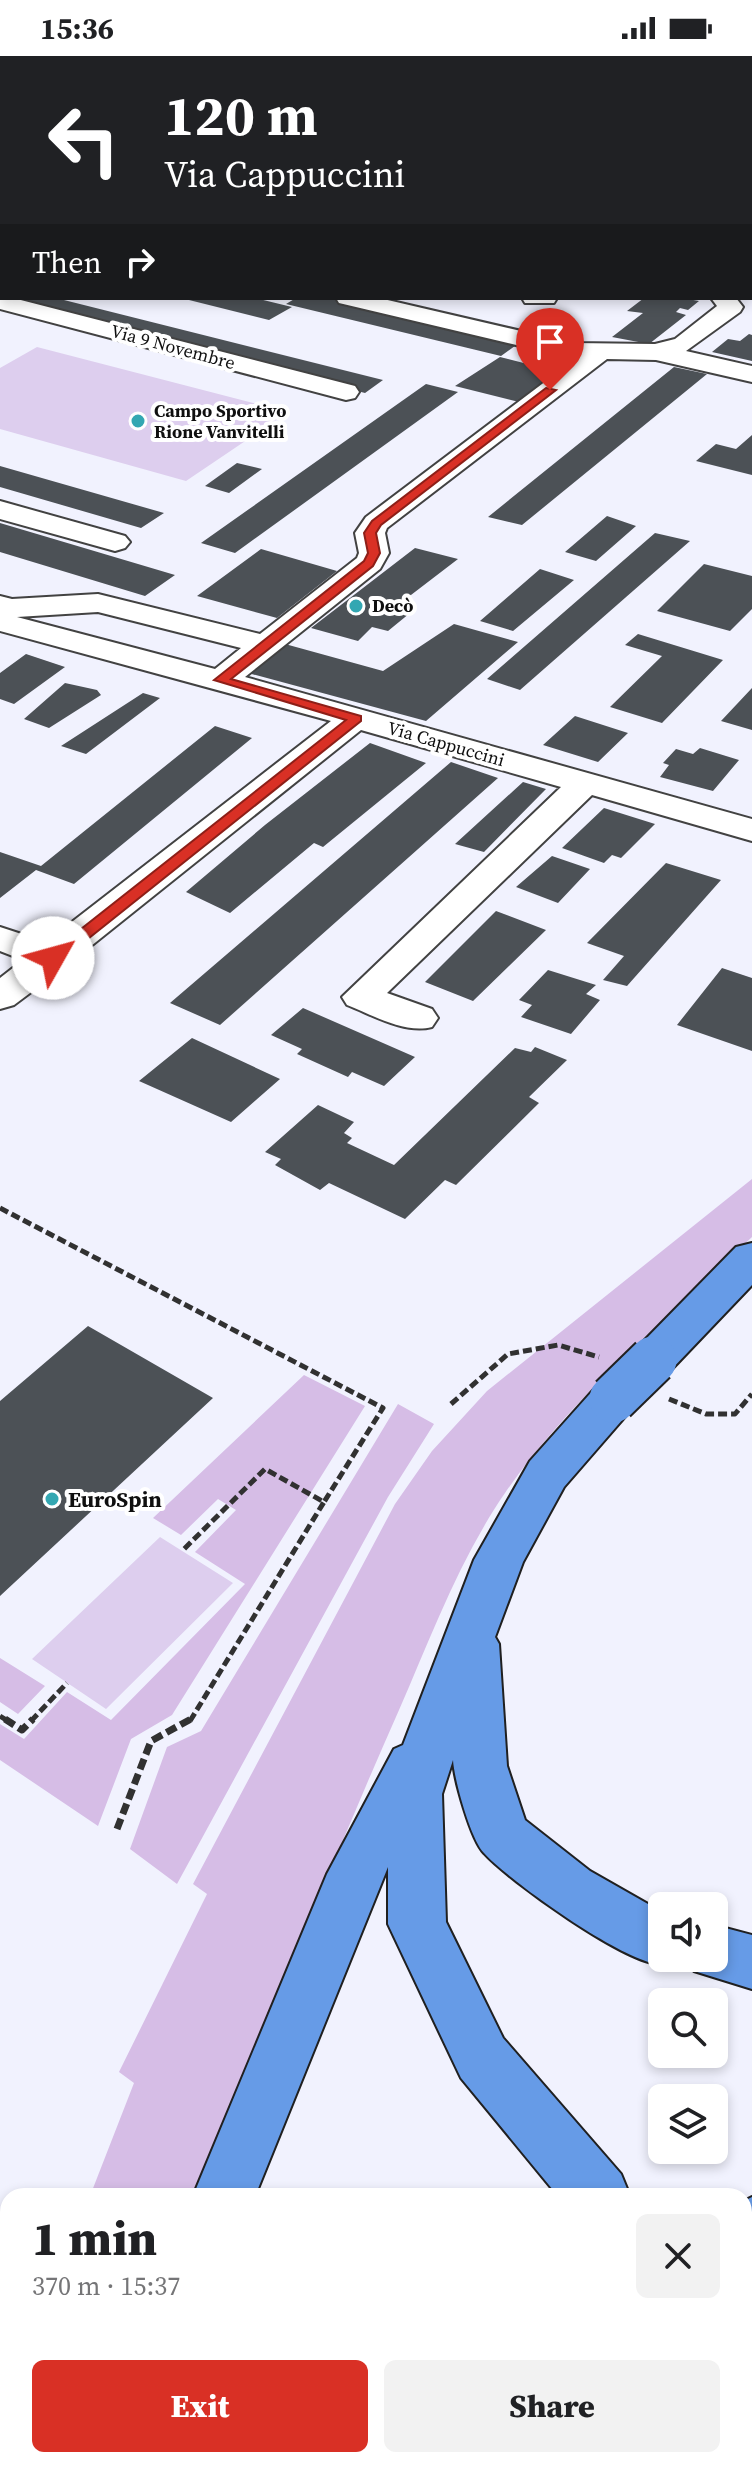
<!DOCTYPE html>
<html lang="en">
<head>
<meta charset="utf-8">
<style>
	:root { --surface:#fff; --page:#f2f2f2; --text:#202124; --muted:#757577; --accent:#d93025 }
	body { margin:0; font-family:"Source Serif 4",serif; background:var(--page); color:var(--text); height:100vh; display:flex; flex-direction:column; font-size:30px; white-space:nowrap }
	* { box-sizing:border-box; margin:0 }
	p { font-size:26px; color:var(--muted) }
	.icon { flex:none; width:44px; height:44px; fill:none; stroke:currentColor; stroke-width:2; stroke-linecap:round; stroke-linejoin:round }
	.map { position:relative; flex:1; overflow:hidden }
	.sheet { position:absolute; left:0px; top:2132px; width:752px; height:280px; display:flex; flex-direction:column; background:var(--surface); border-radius:24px 24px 0 0; box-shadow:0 4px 12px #0003 }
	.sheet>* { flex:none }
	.top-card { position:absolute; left:0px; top:0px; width:752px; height:244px; box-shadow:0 4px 12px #0003; background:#202124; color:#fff; overflow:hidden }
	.controls { position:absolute; left:648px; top:1836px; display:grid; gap:16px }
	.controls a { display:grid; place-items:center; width:80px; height:80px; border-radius:12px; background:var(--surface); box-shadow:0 4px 12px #0003; font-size:40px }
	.pin { position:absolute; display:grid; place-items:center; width:68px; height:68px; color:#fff; margin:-82px -34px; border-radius:50% 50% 50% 0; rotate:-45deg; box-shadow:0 0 8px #0007 }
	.pin .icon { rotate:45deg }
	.me { position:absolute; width:88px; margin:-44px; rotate:52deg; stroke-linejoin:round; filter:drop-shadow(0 0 6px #0008) }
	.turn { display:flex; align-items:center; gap:28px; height:168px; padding:0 32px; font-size:36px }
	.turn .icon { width:104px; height:104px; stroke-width:2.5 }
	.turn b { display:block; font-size:56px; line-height:68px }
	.then { display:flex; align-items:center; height:76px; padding:0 32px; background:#0003; gap:16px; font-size:30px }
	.round { display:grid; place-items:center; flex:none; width:84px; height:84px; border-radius:12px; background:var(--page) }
	.headline { display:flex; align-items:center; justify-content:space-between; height:136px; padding:0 32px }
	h1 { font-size:48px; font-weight:800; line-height:60px }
	.primary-button { display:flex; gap:16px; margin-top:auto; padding:16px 32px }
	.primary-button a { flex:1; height:92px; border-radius:12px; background:var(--accent); color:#fff; font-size:32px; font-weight:800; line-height:92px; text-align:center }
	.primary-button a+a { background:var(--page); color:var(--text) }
	.status { display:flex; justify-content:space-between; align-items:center; height:56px; padding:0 40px; background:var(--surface); direction:ltr }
	.status svg { height:22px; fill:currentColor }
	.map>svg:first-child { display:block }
	.green { fill:#d6bde6 }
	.pitch { fill:#ddceee }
	.building { fill:#4c5156 }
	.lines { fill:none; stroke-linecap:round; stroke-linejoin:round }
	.minor-casing { stroke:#424242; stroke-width:4 }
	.highway-casing { stroke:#202020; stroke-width:4 }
	.path-far1 { stroke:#313131; stroke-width:5; stroke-dasharray:9 4; stroke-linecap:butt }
	.path { stroke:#313131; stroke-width:7; stroke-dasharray:11 5; stroke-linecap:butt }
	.minor { fill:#fff; fill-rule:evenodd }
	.highway { fill:#669be7; fill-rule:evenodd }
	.highway-bridge-casing { stroke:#202020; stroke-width:51; stroke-linecap:butt }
	.highway-bridge { stroke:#669be7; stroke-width:47 }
	.route { fill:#d93025; stroke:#8d1f18; stroke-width:2 }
	.poi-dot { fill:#33a7b2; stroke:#fff; stroke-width:3 }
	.labels { text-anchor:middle; stroke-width:8; stroke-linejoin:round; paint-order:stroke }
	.far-street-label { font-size:18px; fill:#0f0f0f; stroke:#fff }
	.far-poi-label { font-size:18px; font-weight:bold; fill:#0f0f0f; stroke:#fff; text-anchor:start }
	.poi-label { font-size:22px; font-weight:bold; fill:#0f0f0f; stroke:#fff; text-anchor:start }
</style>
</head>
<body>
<div class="status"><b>15:36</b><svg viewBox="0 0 49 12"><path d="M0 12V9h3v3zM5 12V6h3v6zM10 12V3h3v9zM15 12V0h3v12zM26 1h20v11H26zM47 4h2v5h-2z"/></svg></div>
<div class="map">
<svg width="752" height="2412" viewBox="0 0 752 2412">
	<rect width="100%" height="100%" fill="#f1f2fe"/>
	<path class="green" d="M752,1123V1181C667,1263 572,1340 505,1437C459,1504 431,1581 399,1654C328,1814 264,1978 198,2140H90L134,2027L119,2016L207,1838L193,1828L395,1448L432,1395L487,1335Z
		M304,1319L365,1350L172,1659L131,1683L98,1770L0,1704V1668L24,1683L67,1636L111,1664L245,1528L195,1496L236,1454L218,1443L181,1479L153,1462Z
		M398,1348L434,1368L388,1441L177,1828L130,1793L167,1691L201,1675Z
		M0,1602L45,1630L18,1658L0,1646Z
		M8,2377V2404H91L88,2412H0Z"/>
	<path class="pitch" d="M37,291L288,356L186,425L0,373V312Z
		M160,1481L233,1527L106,1653L32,1603Z"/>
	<path class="building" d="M0,242H56L383,324L365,337Z
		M255,242L292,251L269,264L185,243Z
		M296,242H333L519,287L501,300L286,248Z
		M644,242H682L699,245L688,254L680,252L676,256L686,259L649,288L612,281L643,257L627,255Z
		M749,278L752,279V305L712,296L728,283L740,285Z
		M500,301L559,316L519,346L455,330Z
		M674,311L707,318L522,469L488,461Z
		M426,328L458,336L235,497L201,487Z
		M752,379V419L696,405L716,388L736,393Z
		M237,407L262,413L229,437L205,430Z
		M0,410L164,457L141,472L0,431Z
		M607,460L636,470L596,505L565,496Z
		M0,467L175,519L145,540L0,496Z
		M655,477L690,485L520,634L487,623Z
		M415,492L458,503L394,552L410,557L388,575L372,571L358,585L311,572Z
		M261,493L337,515L277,562L197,540Z
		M704,508L752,520V553L730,575L657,555Z
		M540,513L574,524L513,575L480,565Z
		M454,568L518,586L426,665L248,617L285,588L383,615Z
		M638,578L723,604L662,667L610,651L662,600L625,589Z
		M26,598L65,611L14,648L0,643V617Z
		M65,627L97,634L101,639L49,672L24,663Z
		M752,632V674L721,665Z
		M143,637L160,642L86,698L61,690Z
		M575,660L628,677L598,706L543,689Z
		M215,670L252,682L74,828L36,814L0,842V796L41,810Z
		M370,687L426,707L323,791L314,787L230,857L186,836L265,769Z
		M700,692L739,704L713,735L660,721L669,709L663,707L676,693L693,698Z
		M451,706L498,722L220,969L170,947Z
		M523,726L546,733L484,796L455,788Z
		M604,752L655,768L621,802L612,799L604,807L562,792Z
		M552,800L590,813L558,847L516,831Z
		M666,807L721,824L627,930L603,924L624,900L587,887Z
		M496,855L546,874L473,945L425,926Z
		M722,912L752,922V995L677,969Z
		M548,914L596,929L586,938L600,944L571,978L521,961L532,949L519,944Z
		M303,952L415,1001L384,1030L352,1016L348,1021L297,998L302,993L271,979Z
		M192,982L280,1023L231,1066L139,1025Z
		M535,991L567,1004L529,1041L539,1047L456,1129L445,1124L405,1163L329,1127L320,1134L275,1109L281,1103L265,1096L318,1049L354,1066L344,1077L352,1082L347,1087L394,1109L515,992L531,996Z
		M88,1270L213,1342L0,1540V1345Z"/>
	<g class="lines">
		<defs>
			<path id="minor" d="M750,28H752V41H750Z
				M2,103V117L0,118V104Z
				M0,169H2V183H0Z
				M750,202H752L750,217Z
				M0,239L2,242H13L355,330L359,336L355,342L346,344L0,253Z
				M336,242H379L573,287L655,288L675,283L717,250L711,242H736L743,251L740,256L686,295L752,310V326L656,304L607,303L387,472L385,477L389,497L380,513L245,621L752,763V785L592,739L387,937L432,953L438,962L432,971C404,978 373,959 347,949L342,941L561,731L361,674L66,910L14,949L0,953V922L23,904L0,895V871L46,886L331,665L0,575V540L12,543L98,538L260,578L357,502L359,497L355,477L366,461L575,303L339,247ZM98,556L241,592L215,613L17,561Z
				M522,242H557L554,247H525Z
				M0,445L125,480L130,486L125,492L115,495L0,463Z"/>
			<path id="highway" d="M752,1187V1229L669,1316L653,1321L637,1316L630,1304L637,1292L736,1191Z
				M613,1326L630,1331L636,1343L630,1355L564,1431L523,1506L495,1581L499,1588L507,1710L525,1764L590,1815L662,1856V1902H679C674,1904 666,1908 661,1908C627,1909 508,1824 484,1797C471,1784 454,1723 453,1704L442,1738L446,1866L503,1982L621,2118L630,2140H558L461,2022L388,1868V1811L255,2140H193L327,1818L394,1693L403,1689L474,1504L530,1405L596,1331Z
				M714,1869L752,1879V1933L694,1915L688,1902H714Z
				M752,2141V2209L744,2212V2145Z
				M744,2275L752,2278V2350L744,2347Z
				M85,2404H153L150,2412H82Z
				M470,2404H543L540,2412H467Z"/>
		</defs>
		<use href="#minor" class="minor-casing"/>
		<use href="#highway" class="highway-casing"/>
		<path class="path-far1" d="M0,1152L383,1352L324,1446L265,1413L182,1495
			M669,1343L706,1358H735L752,1338
			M451,1348L508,1298L558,1289L599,1301
			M0,1660L8,1665
			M31,1665L67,1627
			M190,1665L324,1446"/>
		<path class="path" d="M5,1663L22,1674L33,1663
			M117,1773L151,1685L191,1663"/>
		<use href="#minor" class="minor"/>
		<use href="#highway" class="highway"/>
		<defs>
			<path id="highway-bridge" d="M613,1343L653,1304"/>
		</defs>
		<use href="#highway-bridge" class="highway-bridge-casing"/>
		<use href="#highway-bridge" class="highway-bridge"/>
	</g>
	<path class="route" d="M546,332L556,334L381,469L376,477L380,497L373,510L231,623L361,660V665L59,906H48V899L346,664L214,624L364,505L368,497L364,477L372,465Z"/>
	<g class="poi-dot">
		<circle cx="138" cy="365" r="8"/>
		<circle cx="356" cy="550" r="8"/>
		<circle cx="52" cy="1443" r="8"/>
	</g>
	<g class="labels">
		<g class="far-street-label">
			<text transform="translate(173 291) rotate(15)" y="6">Via 9 Novembre</text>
			<text transform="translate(446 688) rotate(16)" y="6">Via Cappuccini</text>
		</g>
		<g class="far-poi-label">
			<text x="154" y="361">Campo Sportivo<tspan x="154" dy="21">Rione Vanvitelli</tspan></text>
			<text x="372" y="556">Decò</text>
		</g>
		<g class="poi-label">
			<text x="68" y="1451">EuroSpin</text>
		</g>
	</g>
</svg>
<div class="controls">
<a><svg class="icon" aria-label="sound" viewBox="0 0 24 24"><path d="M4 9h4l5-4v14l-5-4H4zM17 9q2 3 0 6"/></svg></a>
<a><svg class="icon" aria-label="search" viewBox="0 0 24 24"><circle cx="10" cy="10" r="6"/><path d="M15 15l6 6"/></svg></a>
<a><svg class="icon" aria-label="layers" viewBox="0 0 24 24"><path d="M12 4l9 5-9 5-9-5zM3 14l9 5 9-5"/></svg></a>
</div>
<div class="pin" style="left:550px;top:334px;background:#d93025"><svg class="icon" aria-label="arrive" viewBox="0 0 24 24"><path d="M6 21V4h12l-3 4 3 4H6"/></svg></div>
<svg class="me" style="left:53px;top:902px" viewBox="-20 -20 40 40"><circle r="19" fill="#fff"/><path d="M0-13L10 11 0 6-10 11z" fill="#d93025"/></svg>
<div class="top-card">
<div class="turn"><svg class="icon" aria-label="left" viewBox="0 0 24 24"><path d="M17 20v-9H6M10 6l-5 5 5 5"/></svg><div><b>120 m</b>Via Cappuccini</div></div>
<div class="then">Then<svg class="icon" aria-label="right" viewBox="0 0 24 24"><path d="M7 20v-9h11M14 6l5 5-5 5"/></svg></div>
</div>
<section class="sheet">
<div class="headline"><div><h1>1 min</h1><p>370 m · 15:37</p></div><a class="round"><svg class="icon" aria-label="close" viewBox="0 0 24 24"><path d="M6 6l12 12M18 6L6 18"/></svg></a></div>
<div class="primary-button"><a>Exit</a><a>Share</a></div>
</section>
</div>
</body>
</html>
